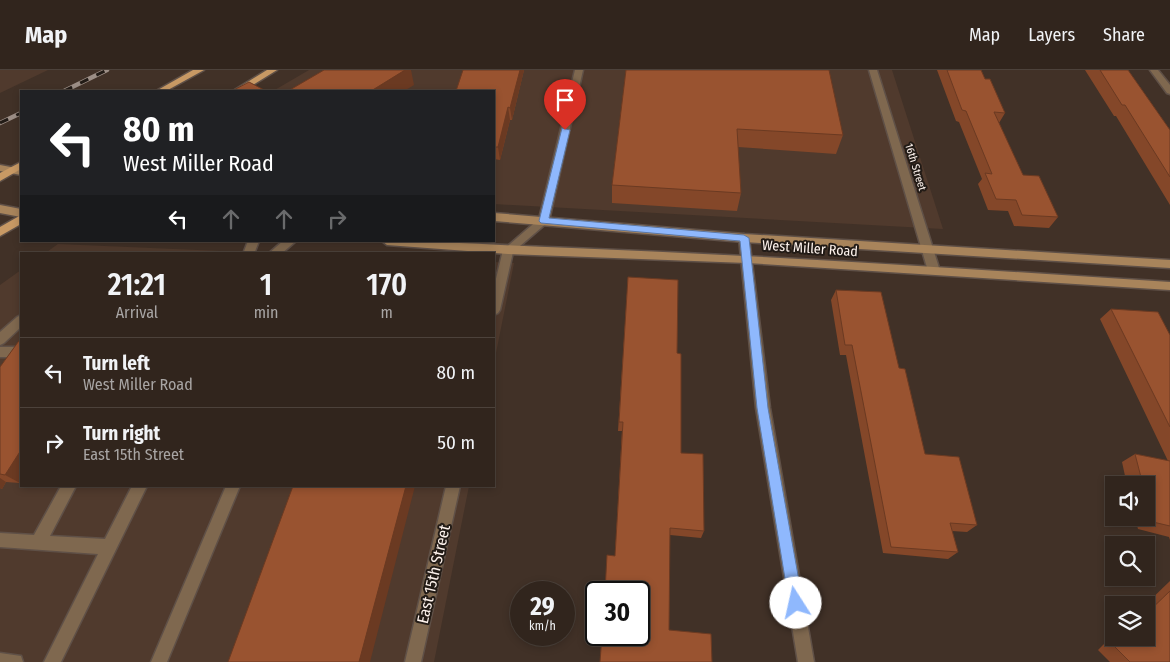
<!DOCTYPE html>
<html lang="en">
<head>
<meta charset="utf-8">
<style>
	:root { --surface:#31251d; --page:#392d26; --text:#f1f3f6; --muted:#a8a5a4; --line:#4c423b }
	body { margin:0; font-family:"Fira Sans Condensed",sans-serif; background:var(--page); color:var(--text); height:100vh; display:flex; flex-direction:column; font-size:19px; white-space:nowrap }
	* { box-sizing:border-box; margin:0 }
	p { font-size:16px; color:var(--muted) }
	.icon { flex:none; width:28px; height:28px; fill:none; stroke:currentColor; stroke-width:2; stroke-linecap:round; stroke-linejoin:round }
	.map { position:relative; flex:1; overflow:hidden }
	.drawer { position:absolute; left:20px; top:182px; width:475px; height:235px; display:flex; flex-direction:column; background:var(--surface); border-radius:0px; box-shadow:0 2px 8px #0003,0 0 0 1px var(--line) }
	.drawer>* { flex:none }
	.top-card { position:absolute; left:20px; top:20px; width:475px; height:152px; border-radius:0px; box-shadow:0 2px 8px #0003,0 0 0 1px var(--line); background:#202124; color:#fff; overflow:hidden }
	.tools { position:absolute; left:1105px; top:406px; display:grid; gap:10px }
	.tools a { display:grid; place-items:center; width:50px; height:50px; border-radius:0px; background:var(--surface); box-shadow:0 2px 8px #0003,0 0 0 1px var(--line); font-size:25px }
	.speed { position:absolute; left:510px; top:511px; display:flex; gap:10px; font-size:25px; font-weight:700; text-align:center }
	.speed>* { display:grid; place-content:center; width:65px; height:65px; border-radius:50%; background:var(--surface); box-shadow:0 2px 8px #0003,0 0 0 1px var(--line); line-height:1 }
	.speed small { font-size:12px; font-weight:400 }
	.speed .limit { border:2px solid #111; border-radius:8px; background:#fff; color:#111 }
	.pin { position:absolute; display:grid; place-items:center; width:42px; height:42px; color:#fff; margin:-51px -21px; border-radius:50% 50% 50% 0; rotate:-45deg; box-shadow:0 0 5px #0007 }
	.pin .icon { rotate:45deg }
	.me { position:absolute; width:55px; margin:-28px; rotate:350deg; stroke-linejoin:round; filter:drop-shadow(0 0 4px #0008) }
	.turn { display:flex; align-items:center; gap:18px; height:105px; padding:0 20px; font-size:22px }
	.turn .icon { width:65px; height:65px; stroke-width:2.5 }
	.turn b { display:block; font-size:35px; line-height:42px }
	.lanes { display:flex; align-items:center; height:48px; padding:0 20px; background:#0003; justify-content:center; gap:25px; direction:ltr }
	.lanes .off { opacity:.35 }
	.eta { display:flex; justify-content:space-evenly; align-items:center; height:85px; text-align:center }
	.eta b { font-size:30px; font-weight:600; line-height:35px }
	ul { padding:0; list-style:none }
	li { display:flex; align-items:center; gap:15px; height:70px; padding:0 20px; border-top:1px solid var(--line) }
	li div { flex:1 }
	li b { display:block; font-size:19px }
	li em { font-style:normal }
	header { display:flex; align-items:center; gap:30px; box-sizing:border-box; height:70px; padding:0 25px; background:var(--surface); border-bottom:1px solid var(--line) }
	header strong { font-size:24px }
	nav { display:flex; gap:28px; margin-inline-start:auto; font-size:18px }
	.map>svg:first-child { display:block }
	.built { fill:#503a2d }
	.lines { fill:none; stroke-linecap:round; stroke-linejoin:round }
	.lane-casing { stroke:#5f5047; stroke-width:3 }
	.street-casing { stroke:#5f5047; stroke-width:3 }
	.secondary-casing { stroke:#5f5047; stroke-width:3 }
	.primary-casing { stroke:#5f5047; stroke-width:3 }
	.lane { fill:#7f684f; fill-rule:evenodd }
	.street { fill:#7f684f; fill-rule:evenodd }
	.secondary { fill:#a8845b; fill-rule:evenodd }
	.primary { fill:#c89964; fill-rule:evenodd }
	.rail-casing { stroke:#9c8e86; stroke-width:4.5 }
	.rail { stroke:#221b16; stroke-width:3; stroke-dasharray:9; stroke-linecap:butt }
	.wall { fill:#844729 }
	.shaded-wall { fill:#6b3a22 }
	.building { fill:#995330; stroke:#6b3a22 }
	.route { fill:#8fb8fd; stroke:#5d78a4 }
	.labels { text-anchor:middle; stroke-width:4; stroke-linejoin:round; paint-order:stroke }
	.far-street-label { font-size:11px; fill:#fdf2ec; stroke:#221b16 }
	.street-label { font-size:14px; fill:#fdf2ec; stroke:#221b16 }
	.near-street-label { font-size:16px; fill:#fdf2ec; stroke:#221b16 }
</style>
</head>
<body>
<header>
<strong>Map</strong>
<nav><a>Map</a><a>Layers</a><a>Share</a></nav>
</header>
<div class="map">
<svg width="1170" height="592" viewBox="0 0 1170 592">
	<rect width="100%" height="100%" fill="#413127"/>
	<path class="built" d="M0,0H48L0,23Z
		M309,0H892L943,159L494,134V21H273Z
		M58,174L290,184H44Z
		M494,192L514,193L494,293Z
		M21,200V416H469L434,592H0V215Z"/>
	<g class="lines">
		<defs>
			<path id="lane" d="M248,171H259L254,184H243Z
				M283,171H296L281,184H268Z
				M21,245V257L4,273L0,275V262L17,247Z
				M0,277H21V287H0Z
				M61,416H76L50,466L105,469L132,416H147L61,592H44L98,484L0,477V463L34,465Z
				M226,416H240L167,592H151Z
				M0,583L21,586L23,592H0Z"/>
			<path id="street" d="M575,0H583L549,151L513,182L500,240L498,243L494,245V217L503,180L539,149Z
				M869,0H877L940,201L938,204H930L928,201Z
				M1150,0H1158L1170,15V24L1167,23Z
				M744,164L749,168L770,338L814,592H798L756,338L739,168Z
				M446,416H460L421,592H405Z"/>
			<path id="secondary" d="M0,95L21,99V105L0,101Z
				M0,135L21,139V147L0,143Z
				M494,143L744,164L1170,190V198L744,172L494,151Z
				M382,171C445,171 508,176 572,178C772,186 971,199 1170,212V220L747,193L508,184L387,175Z"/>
			<path id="primary" d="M193,0H204L166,21H156Z
				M267,0H277L243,21H233Z
				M21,92V99L0,111V103Z
				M21,145V154L0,166V157Z"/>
		</defs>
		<use href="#lane" class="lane-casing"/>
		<use href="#street" class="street-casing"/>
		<use href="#secondary" class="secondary-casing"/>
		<use href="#primary" class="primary-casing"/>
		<use href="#lane" class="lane"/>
		<use href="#street" class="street"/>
		<use href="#secondary" class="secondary"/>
		<use href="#primary" class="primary"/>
		<defs>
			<path id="rail" d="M64,21L107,0
				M0,53L21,43"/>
		</defs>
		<use href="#rail" class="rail-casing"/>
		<use href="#rail" class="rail"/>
	</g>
	<path class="wall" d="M463,0H524L512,50H510L500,90L494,89V21Z
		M626,0L843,65L836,84L738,77L741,123L737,141L612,133V115Z
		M937,0H981L985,9L1005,43L999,53L1023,105L1058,147L1049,158L1014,156L1008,141L988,140L978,114L982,109L959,52L956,51Z
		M1085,0H1128L1170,60V135L1116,46H1114Z
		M628,207L677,283L681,383L704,461L701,468L670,465L600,592L615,486L622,361H618Z
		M836,220L899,298L925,384L977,455L967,462L952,461L958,482L948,489L883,483L846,285H840L831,230Z
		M1111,239L1170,265V470L1169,467L1138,459L1135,448H1146V415H1127L1122,392L1135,384L1168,391L1100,249Z
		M21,268V411L20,413L6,412L2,419L0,418V297Z
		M1170,511V592H1110L1098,580L1114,564V568H1146V535H1145Z"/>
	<path class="shaded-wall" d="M405,0H411L414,15L404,21H371Z
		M520,0H524L512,50L510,38Z
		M508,37L510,50L500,90L498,77Z
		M21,380V411L20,413L5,405Z
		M0,408L6,412L2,419L0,418Z
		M406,416H415L370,592H359Z"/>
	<path class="building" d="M324,0H405L371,21H288Z
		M463,0H520L510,38L508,37L498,77H494V21H456Z
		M626,0H829L843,65L737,59L741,123L612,115Z
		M947,0H981L985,9H990L1005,43L994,42L1023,105L1039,106L1058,147L1022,145L1016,130L996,129L985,103L992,104L966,41L962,40Z
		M1100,0H1128L1170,60V107L1125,35H1122Z
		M249,12L266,21H232Z
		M628,207L678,210L677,283L681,284V383L703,384L704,461L670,458L669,560L711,564L712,592H600L602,565H639V522H605L607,485L615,486L623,352H619Z
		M836,220L881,222L899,298L905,299L925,384L959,387L977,455L950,453L958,482L891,477L852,275H845Z
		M1111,239L1158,242L1170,265V357Z
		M21,268V380L5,405L0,404V297Z
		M1135,384L1170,391V456L1153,452L1146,428V415H1143Z
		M293,416H406L359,592H228Z
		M1170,521V592H1130L1113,575L1121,568H1146V544Z"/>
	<path class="route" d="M562,58L570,60L549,148L744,165L749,168L768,338L803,533L801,538L796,540L791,538L789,533L757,338L740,171L541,153L539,151Z"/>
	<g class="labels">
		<g class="far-street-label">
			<text transform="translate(916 97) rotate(73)" y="4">16th Street</text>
		</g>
		<g class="street-label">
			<text transform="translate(810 178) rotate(4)" y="5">West Miller Road</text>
		</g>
		<g class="near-street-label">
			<text transform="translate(433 504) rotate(-77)" y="6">East 15th Street</text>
		</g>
	</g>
</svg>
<div class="tools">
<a><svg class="icon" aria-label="sound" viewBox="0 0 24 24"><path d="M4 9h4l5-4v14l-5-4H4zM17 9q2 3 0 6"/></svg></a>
<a><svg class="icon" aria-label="search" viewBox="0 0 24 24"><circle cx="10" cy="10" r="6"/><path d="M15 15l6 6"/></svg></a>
<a><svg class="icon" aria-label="layers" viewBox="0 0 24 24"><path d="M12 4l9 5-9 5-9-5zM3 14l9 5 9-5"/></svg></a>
</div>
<div class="speed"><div>29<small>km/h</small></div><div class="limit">30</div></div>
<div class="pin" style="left:565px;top:60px;background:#d93025"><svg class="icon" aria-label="arrive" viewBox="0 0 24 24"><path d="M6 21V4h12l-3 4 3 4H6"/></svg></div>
<svg class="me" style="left:796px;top:533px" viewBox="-20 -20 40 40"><circle r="19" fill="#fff"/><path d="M0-13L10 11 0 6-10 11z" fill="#8fb8fd"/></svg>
<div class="top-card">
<div class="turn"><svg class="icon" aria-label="left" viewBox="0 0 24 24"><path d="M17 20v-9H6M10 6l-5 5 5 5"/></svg><div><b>80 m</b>West Miller Road</div></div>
<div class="lanes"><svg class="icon" aria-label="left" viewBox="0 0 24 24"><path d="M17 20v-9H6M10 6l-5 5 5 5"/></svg><svg class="icon off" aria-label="ahead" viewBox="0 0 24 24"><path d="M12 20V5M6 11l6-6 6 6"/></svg><svg class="icon off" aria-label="ahead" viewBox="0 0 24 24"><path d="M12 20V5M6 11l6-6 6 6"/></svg><svg class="icon off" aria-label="right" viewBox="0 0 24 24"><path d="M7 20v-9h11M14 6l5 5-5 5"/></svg></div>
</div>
<section class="drawer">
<div class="eta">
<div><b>21:21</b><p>Arrival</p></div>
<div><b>1</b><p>min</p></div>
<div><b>170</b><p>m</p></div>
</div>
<ul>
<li><svg class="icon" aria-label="left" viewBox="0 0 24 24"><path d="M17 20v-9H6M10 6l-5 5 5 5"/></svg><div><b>Turn left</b><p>West Miller Road</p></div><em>80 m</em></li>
<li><svg class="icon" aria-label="right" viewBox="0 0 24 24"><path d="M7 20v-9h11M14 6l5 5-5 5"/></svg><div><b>Turn right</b><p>East 15th Street</p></div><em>50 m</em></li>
</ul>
</section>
</div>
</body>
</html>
